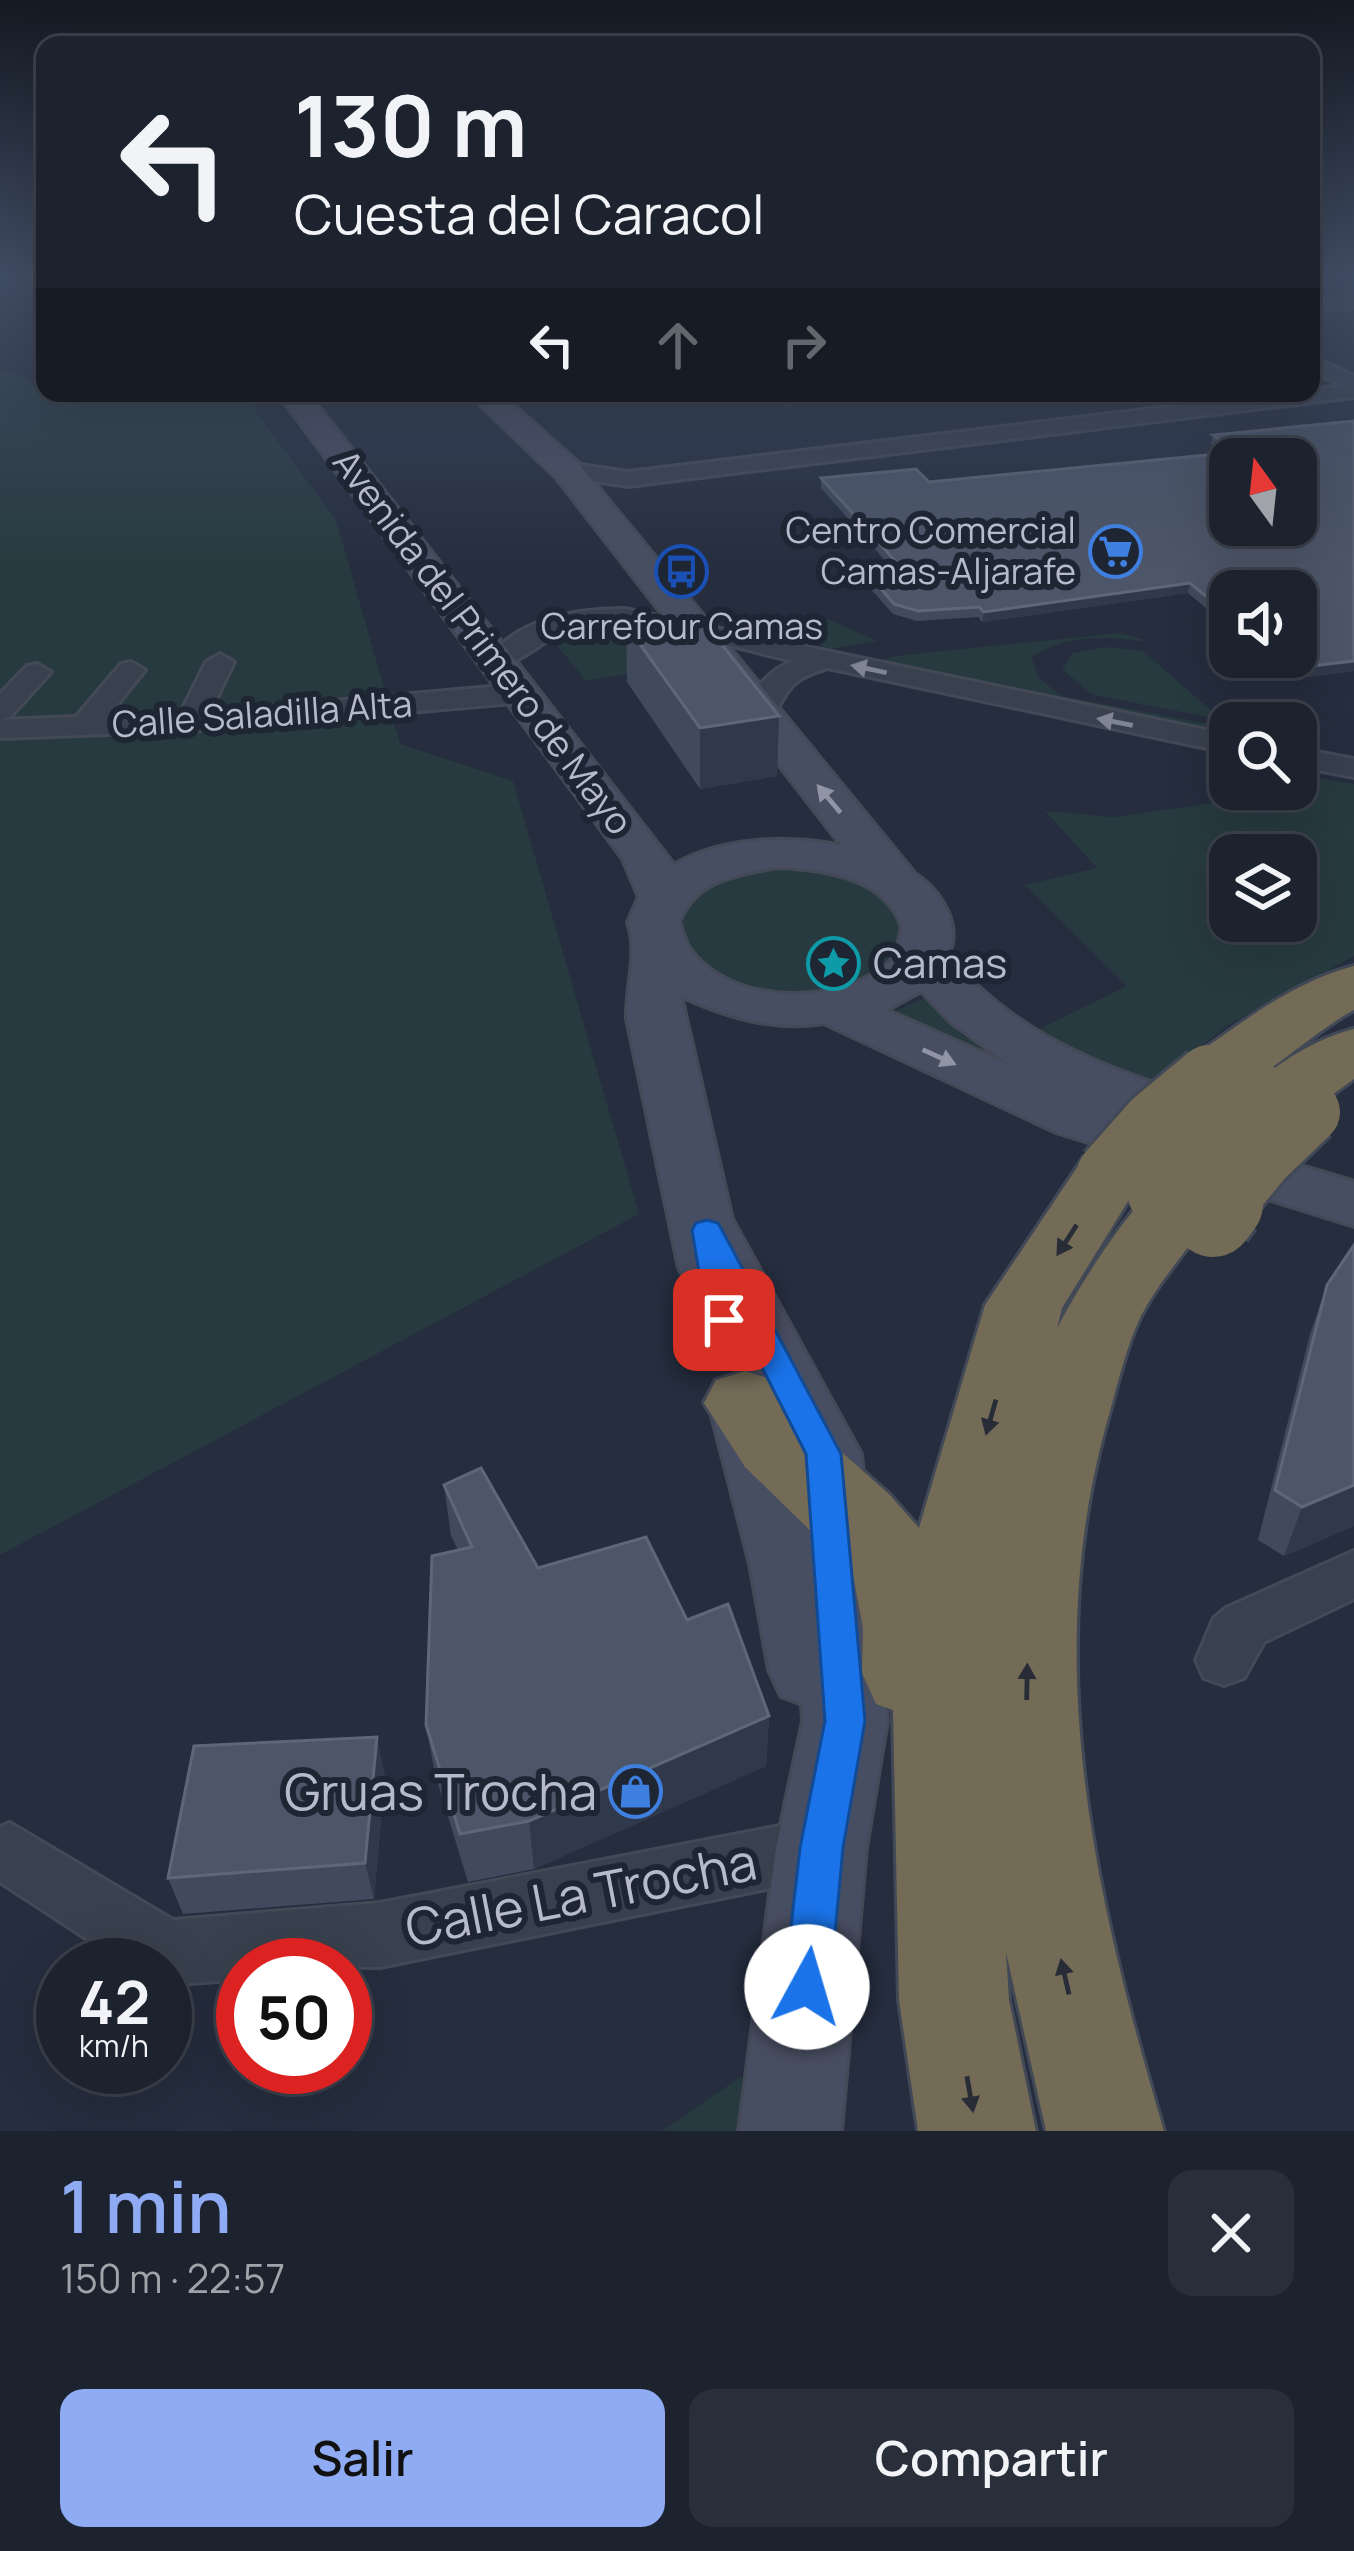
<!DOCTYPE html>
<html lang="es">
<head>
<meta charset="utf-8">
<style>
	:root { --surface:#1c222e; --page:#292f3a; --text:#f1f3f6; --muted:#a0a4aa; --line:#3a3f4a; --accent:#8fabf4 }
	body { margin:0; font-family:Manrope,sans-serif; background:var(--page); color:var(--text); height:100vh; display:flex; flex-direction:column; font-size:45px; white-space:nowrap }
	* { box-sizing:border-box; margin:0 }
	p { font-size:39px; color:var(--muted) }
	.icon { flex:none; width:66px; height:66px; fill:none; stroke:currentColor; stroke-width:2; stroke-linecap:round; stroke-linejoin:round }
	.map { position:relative; height:2131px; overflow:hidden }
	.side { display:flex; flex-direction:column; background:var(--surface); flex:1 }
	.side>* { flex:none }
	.banner { position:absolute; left:36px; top:36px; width:1284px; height:366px; border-radius:24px; box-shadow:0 12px 48px #0002,0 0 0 3px var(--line); background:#1c222e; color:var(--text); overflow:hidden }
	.needle { width:78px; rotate:345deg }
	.controls { position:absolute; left:1209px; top:438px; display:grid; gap:24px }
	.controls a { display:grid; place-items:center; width:108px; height:108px; border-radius:24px; background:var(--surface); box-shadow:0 12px 48px #0002,0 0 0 3px var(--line); font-size:60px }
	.speed { position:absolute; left:36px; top:1938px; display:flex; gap:24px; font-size:60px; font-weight:700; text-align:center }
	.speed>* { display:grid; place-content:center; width:156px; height:156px; border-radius:50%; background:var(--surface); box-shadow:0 12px 48px #0002,0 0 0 3px var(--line); line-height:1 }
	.speed small { font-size:30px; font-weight:400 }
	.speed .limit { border:18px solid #d22; background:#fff; color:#111 }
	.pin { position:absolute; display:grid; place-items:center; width:102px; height:102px; color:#fff; margin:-51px; border-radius:24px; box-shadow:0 6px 18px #0006 }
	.me { position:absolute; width:132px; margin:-66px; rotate:6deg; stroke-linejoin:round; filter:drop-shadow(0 0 9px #0008) }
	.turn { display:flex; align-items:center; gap:42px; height:252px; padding:0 60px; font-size:54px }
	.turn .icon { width:156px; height:156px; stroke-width:2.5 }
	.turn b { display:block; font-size:84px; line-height:102px }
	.lanes { display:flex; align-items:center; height:114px; padding:0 60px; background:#0003; justify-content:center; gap:60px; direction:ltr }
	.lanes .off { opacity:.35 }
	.round { display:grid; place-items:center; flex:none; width:126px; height:126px; border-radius:24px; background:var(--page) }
	.head { display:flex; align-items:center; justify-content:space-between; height:204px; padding:0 60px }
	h1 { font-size:72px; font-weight:600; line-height:90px; color:var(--accent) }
	.button { display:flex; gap:24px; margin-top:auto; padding:24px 60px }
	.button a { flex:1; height:138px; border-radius:24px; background:var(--accent); color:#111; font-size:48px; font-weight:600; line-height:138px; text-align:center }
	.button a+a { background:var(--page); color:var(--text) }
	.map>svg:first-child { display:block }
	.green { fill:#273a3f; fill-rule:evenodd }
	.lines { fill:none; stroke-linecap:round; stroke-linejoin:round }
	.street-casing { stroke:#434957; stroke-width:6 }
	.secondary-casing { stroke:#434957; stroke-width:6 }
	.highway-casing { stroke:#414856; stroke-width:6 }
	.street { fill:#39404e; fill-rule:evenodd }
	.secondary { fill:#484e61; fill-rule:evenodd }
	.highway { fill:#746b57; fill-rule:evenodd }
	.highway-bridge-far1-casing { stroke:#414856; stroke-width:70; stroke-linecap:butt }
	.highway-bridge-casing { stroke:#414856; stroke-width:88; stroke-linecap:butt }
	.highway-bridge-far1 { stroke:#746b57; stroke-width:64 }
	.highway-bridge { stroke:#746b57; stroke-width:82 }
	.wall { fill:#414a5c }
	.shaded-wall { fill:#30394b }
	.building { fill:#4d5668; stroke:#5e6677; stroke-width:3; fill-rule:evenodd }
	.oneway { fill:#7e8492 }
	.oneway2 { fill:#9095a5 }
	.oneway3 { fill:#272c37 }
	.route { fill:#1a73e8; stroke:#114b97; stroke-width:3 }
	.labels { text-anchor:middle; stroke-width:12; stroke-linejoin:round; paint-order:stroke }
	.far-poi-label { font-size:36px; fill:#b6bbc9; stroke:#1e2533; text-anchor:end }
	.far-street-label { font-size:36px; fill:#b6bbc9; stroke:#1e2533 }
	.poi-label { font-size:42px; fill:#b6bbc9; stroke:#1e2533; text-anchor:start }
	.near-poi-label { font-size:51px; fill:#b6bbc9; stroke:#1e2533; text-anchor:end }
	.near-street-label { font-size:51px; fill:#b6bbc9; stroke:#1e2533 }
</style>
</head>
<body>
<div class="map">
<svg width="1354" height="2131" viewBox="0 0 1354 2131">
	<rect width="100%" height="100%" fill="#252d3e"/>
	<path class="green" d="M0,370L45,385V393H242L336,520L400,744L513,781L639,1214L0,1555Z
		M828,619L877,641L830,649L774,629Z
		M587,628L626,629L685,664L586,681L550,637Z
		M1119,633L1151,642C1108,637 1069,632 1032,657L1038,677L1062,696L1230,728V736L877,662L895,656Z
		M1105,647L1143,651L1222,720L1091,694L1062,669L1073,653Z
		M1296,774L1354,784V956L1227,1026L1157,1081L1031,1033L1127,986L1025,885L1097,868L1045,811L1114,817L1213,803L1235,789H1296ZM1230,855H1296V921H1230Z
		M745,867H828L894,898L908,942C900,951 893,964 884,971C839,1009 725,998 688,954C683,947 680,936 677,928L689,896Z
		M925,998L963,1036L1107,1102L1354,1178V1186L1102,1110L889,1014Z
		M742,2076L740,2131H662Z"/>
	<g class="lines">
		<defs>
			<path id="street" d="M1354,297V307L1311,311V301Z
				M1311,356L1354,376V397L628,486L567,477L556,470L567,463L628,472L1343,386L1311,370Z
				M776,393H797L800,397L790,403Z
				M625,609L1230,735V753L828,668C789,679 789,689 771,720L761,723L746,714C754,688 768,671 793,661C726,646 649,618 580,627C548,631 514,673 489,667L485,661C520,618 573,609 625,609Z
				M220,654L234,662L210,712L523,684L537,693L523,702L190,731L0,738V720L76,717L121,664L131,662L145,670L108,716L180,714L206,662Z
				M37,664L51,672L10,717L0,720V694L27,666Z
				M1296,748L1354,759V777L1296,766Z
				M1354,1551V1599L1264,1642L1244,1678L1224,1685L1204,1678L1196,1660L1214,1618L1226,1608Z
				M821,1818L843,1827L852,1848L843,1869L821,1878L380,1967L243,1965V1979L166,1985L165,1965H127L0,1882V1827L10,1823L173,1920L380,1903Z"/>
			<path id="secondary" d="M278,393H308L674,865C721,837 790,835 842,846L556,477L468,393H500L578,463L915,874C942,892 962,925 948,956C1007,1024 1079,1059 1164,1086L1172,1099L1164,1112L1138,1117L1354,1182V1226L1056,1132L824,1023C773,1031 727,1017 681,996L732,1219L861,1454L887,1721L866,1848L841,2131H739L776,1848L803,1721L802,1704L781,1696L769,1670L750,1564L712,1416L723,1396L748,1388L755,1390L705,1289L689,1285L679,1268L627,1019C626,984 639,954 628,922L639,897L623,859ZM776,867C823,869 885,876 902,927L896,956C848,1007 732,1009 689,948C685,941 682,930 679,922C696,879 735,876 776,867ZM921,991L951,1022L1010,1065L886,1010Z"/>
			<path id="highway" d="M1354,966V1010C1312,1033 1272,1073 1233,1092C1216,1100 1202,1096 1185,1092L1176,1077L1185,1062C1238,1026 1291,982 1354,966Z
				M1354,1029V1079C1320,1103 1296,1128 1253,1116L1243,1101C1264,1068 1317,1038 1354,1029Z
				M1109,1150L1134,1157L1145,1174L1062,1308L1057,1329C1071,1299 1134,1196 1163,1184C1180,1176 1192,1180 1209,1185L1219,1203C1196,1242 1162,1275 1141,1316C1124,1351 1116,1392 1105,1429C1041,1667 1096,1901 1164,2131H1046L1006,1952L1009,2000L1036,2131H918L899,2000L893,1710L876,1704L862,1673L863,1628L854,1580L826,1546L745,1467L704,1403L716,1380L745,1371L774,1380L810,1424L889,1494L919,1528L985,1305L1084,1157Z"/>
		</defs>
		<use href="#street" class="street-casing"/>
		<use href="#secondary" class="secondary-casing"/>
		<use href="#highway" class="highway-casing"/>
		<use href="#street" class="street"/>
		<use href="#secondary" class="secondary"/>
		<use href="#highway" class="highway"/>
		<defs>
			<path id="highway-bridge-far1" d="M1109,1174L1155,1122L1209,1077
				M1160,1195L1255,1093
				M1220,1207L1261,1157L1308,1112"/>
			<path id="highway-bridge" d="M1213,1216L1222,1204"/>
		</defs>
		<use href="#highway-bridge-far1" class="highway-bridge-far1-casing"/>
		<use href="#highway-bridge" class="highway-bridge-casing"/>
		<use href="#highway-bridge-far1" class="highway-bridge-far1"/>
		<use href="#highway-bridge" class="highway-bridge"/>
	</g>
	<path class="wall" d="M1354,421V671L1292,679L1266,657H1296L1230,591V628L1188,593L982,622L978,617L917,621L893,614L868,586L869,575L896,573L821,488V478L929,482L1225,453L1211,444L1213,435Z
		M626,625L779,716L777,776L700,789L627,682Z
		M1354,1245V1526L1284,1556L1258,1540L1310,1334L1327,1285Z
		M444,1485L538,1568L687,1620L769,1716L766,1766L534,1869L468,1882L435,1774L426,1725L458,1550L451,1536Z
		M385,1775L374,1899L183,1914L168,1878Z"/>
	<path class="shaded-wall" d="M1190,583L1188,593L982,622L984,612Z
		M1354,661V671L1292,679L1295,668Z
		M779,716L777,776L700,789V728Z
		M1354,1485V1526L1284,1556L1302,1507Z
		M769,1716L766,1766L534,1869L529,1821Z
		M377,1737L385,1775L374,1899L365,1863Z"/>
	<path class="building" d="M1354,421V661L1295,668L1281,657H1296V591H1230V616L1190,583L984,612L979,607L918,611L894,604L869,575L905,572L821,478L916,469L929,482L1238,452L1213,435ZM1230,459H1296V525H1230Z
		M698,615L779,716L700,728L626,625Z
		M1354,1245V1485L1302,1507L1275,1490L1327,1285Z
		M481,1468L538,1568L646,1537L687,1620L728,1604L769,1716L529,1821L460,1834L426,1725L432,1556L472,1547L444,1485Z
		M377,1737L365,1863L168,1878L194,1746Z"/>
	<defs><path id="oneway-solid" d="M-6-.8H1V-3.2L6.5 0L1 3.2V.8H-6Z" transform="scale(3)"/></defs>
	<g class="oneway">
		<use href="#oneway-solid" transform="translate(869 669) rotate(-168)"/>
		<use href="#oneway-solid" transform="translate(1115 722) rotate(-169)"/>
	</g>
	<g class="oneway2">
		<use href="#oneway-solid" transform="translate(829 799) rotate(-130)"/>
		<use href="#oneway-solid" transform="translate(939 1057) rotate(24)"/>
	</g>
	<g class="oneway3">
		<use href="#oneway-solid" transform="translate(1067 1240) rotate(123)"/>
		<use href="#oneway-solid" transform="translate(991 1417) rotate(106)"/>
		<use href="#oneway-solid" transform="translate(1027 1682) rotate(-89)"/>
		<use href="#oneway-solid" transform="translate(1065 1977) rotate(-103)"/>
		<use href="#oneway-solid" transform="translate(970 2094) rotate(80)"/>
	</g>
	<linearGradient id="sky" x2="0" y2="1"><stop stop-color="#141922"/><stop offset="0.48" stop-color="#404c63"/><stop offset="1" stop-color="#404c63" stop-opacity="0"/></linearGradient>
	<rect width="1354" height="573" fill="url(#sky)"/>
	<path class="route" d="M707,1220L718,1223L722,1230L841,1454L865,1721L843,1848L830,1987L823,2003L807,2010L791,2003L784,1987L800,1848L825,1721L806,1454L739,1322L724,1332L712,1329L707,1320L692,1230L696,1223Z"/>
	<defs>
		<symbol id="supermarket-ring" viewBox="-11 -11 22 22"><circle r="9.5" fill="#1e2533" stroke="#3f7fe0" stroke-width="1.5"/><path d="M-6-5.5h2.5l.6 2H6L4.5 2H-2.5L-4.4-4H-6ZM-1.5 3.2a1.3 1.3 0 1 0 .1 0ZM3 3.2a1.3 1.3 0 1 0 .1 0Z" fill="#3f7fe0"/></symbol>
		<symbol id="bus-ring" viewBox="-11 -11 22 22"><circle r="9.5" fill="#1e2533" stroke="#1a4fb4" stroke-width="1.5"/><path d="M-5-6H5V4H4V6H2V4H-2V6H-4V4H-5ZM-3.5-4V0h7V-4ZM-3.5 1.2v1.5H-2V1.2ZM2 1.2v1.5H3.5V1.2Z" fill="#1a4fb4"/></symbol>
		<symbol id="sight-ring" viewBox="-11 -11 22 22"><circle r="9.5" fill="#1e2533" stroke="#0f9aa8" stroke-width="1.5"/><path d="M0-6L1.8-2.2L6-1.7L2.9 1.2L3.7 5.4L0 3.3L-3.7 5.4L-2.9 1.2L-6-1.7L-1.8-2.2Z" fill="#0f9aa8"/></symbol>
		<symbol id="shop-ring" viewBox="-11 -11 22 22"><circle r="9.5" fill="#1e2533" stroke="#3f7fe0" stroke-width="1.5"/><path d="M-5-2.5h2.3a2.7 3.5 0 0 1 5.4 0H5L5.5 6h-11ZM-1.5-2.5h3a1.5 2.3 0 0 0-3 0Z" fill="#3f7fe0"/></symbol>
	</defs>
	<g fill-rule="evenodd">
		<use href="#supermarket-ring" x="1086" y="522" width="59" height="59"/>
		<use href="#bus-ring" x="652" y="542" width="59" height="59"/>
		<use href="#sight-ring" x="804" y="934" width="59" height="59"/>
		<use href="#shop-ring" x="606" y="1762" width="59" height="59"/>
	</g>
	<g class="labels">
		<g class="far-poi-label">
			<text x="1076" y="543">Centro Comercial<tspan x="1076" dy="41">Camas-Aljarafe</tspan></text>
			<text x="682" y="639" text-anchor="middle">Carrefour Camas</text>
		</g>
		<g class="far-street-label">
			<text transform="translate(483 642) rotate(53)" y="13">Avenida del Primero de Mayo</text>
			<text transform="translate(262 714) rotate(-4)" y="13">Calle Saladilla Alta</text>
		</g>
		<g class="poi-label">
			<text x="873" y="978">Camas</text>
		</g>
		<g class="near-poi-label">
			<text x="597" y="1810">Gruas Trocha</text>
		</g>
		<g class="near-street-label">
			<text transform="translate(581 1895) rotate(-11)" y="18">Calle La Trocha</text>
		</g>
	</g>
</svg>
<div class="controls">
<a><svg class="needle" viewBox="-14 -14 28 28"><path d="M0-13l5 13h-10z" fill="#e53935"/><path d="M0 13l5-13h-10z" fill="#a0a4aa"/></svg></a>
<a><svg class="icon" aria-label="sound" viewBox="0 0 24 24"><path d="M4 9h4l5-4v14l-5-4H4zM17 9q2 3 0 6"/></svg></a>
<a><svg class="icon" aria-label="search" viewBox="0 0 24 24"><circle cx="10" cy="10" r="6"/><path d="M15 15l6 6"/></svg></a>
<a><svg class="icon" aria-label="layers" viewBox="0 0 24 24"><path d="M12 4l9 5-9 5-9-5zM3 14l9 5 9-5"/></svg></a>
</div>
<div class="speed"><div>42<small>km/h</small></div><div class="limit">50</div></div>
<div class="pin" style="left:724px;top:1320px;background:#d93025"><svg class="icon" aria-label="arrive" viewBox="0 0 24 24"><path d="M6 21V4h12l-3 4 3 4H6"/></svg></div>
<svg class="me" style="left:807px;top:1987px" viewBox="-20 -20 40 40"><circle r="19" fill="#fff"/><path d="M0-13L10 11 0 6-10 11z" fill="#1a73e8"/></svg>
<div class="banner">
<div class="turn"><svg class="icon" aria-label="left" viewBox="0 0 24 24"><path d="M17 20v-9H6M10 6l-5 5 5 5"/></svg><div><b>130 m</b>Cuesta del Caracol</div></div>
<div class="lanes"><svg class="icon" aria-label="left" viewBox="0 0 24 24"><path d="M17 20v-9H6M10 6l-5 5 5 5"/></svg><svg class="icon off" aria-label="ahead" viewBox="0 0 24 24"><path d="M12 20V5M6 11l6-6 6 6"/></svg><svg class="icon off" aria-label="right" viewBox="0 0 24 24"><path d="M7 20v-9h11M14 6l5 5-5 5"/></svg></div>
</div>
</div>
<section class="side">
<div class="head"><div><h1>1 min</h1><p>150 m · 22:57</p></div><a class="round"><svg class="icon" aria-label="close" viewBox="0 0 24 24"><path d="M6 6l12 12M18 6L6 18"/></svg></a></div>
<div class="button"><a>Salir</a><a>Compartir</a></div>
</section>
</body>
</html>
